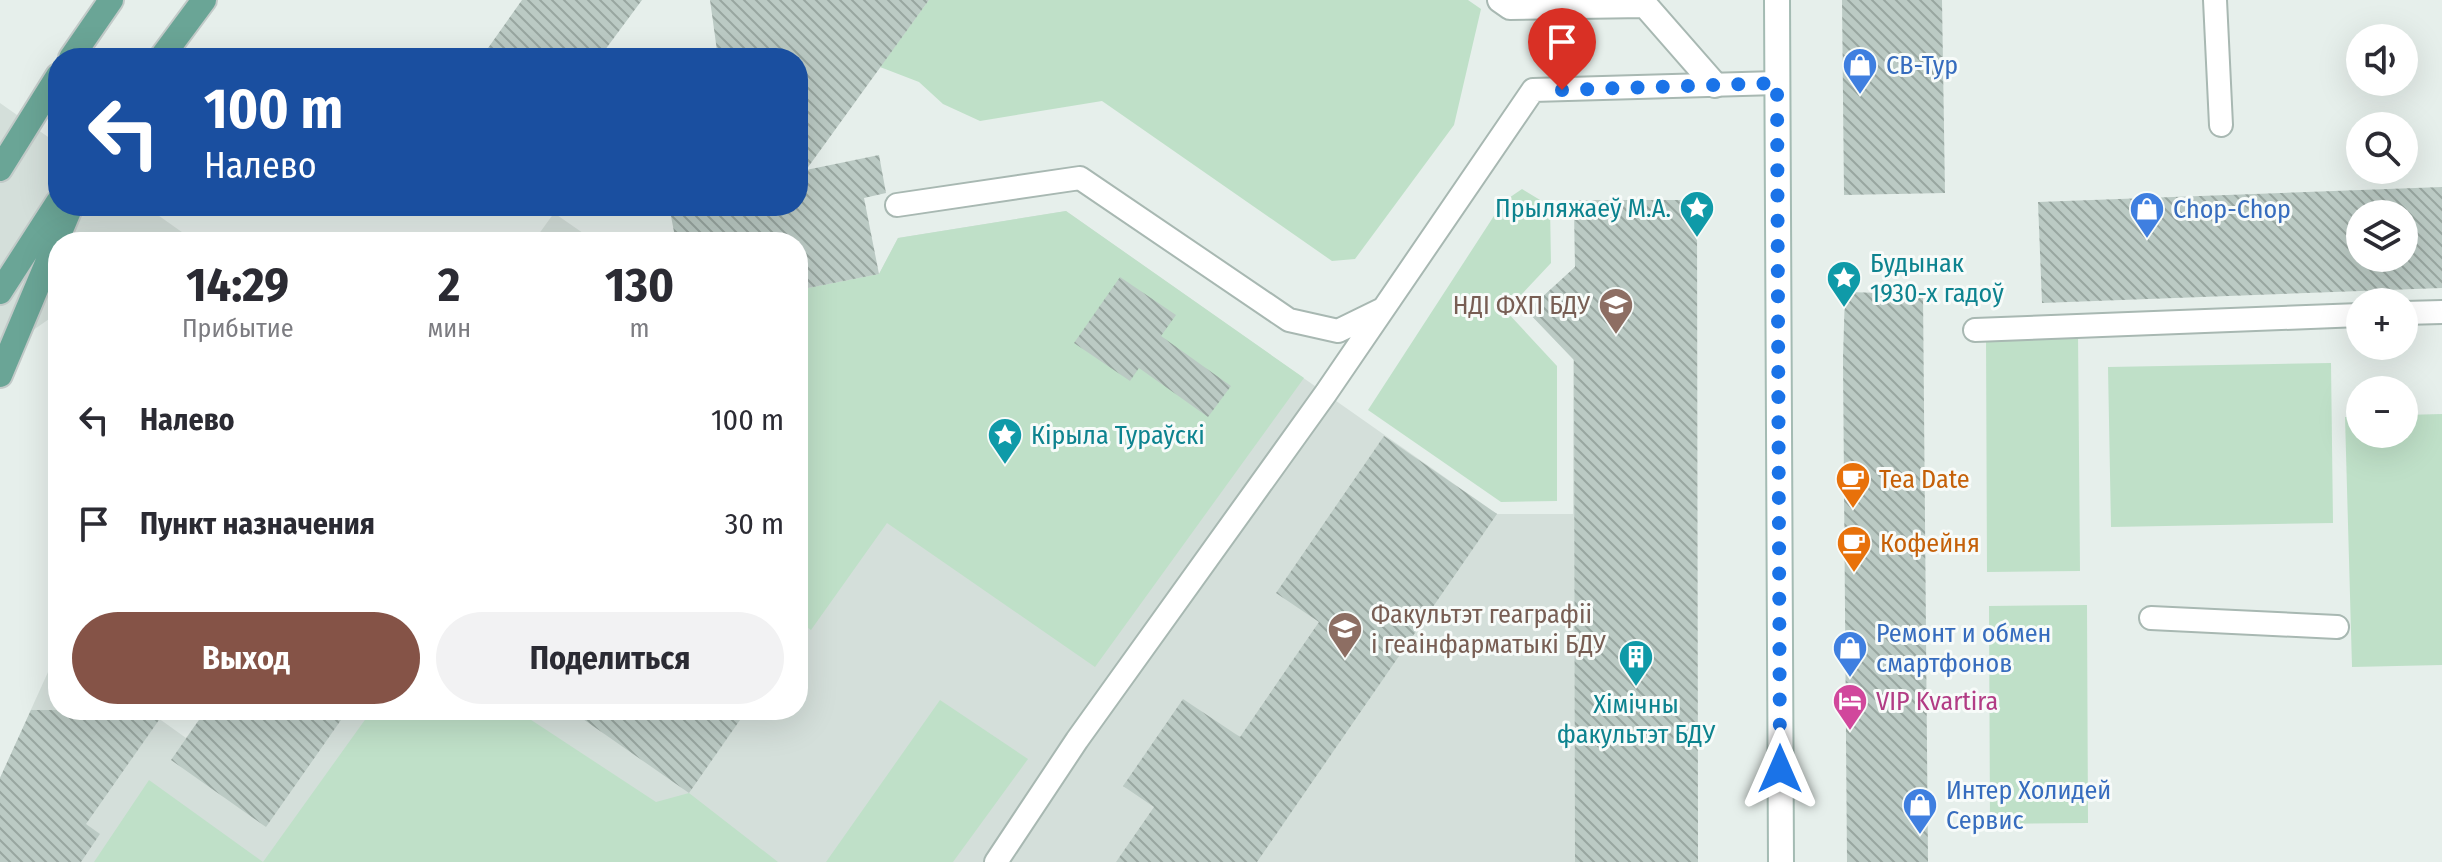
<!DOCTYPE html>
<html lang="ru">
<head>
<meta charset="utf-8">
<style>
	:root { --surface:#fff; --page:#f2f2f3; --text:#2b2b33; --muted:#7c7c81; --accent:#855347 }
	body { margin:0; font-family:"Fira Sans Condensed",sans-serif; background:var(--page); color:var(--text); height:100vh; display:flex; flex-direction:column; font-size:30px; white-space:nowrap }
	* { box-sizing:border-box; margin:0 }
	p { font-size:26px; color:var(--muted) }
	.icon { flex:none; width:44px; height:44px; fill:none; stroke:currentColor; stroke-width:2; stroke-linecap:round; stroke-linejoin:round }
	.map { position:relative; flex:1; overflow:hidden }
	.panel { position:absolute; left:48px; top:232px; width:760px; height:488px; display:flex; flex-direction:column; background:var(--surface); border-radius:32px; box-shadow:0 8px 32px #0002 }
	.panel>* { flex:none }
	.top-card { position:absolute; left:48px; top:48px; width:760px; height:168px; border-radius:32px; box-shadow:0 8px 32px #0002; background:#1a4fa0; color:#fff; overflow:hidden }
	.buttons { position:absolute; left:2346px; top:24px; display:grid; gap:16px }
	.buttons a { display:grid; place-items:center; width:72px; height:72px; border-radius:50%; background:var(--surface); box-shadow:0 8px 32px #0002; font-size:40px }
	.pin { position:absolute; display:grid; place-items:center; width:68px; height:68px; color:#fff; margin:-82px -34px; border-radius:50% 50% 50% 0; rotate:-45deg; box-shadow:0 0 8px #0007 }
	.pin .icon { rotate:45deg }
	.me { position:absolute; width:88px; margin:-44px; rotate:0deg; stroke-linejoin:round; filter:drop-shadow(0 0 6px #0008) }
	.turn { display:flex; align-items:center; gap:28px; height:168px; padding:0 24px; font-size:36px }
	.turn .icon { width:104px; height:104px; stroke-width:2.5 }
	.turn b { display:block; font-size:56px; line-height:68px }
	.eta { display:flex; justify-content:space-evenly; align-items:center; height:136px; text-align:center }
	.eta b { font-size:48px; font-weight:700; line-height:56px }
	.action { display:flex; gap:16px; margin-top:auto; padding:16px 24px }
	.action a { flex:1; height:92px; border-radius:48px; background:var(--accent); color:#fff; font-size:32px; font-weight:700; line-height:92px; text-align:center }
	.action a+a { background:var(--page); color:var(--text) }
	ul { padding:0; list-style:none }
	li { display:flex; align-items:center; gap:24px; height:104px; padding:0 24px }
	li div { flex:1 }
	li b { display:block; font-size:30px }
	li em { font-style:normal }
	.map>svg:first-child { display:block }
	.built { fill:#d4dfda }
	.green { fill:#bfe0c8 }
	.building { fill:url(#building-back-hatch); fill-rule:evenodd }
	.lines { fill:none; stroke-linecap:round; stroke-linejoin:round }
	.lane-casing { stroke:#a8b8b2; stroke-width:26 }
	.street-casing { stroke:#a8b8b2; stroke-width:28 }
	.secondary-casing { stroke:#a4bbb3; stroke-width:28 }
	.primary-casing { stroke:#c2cac8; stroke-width:28 }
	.lane { stroke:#fff; stroke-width:22 }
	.street { stroke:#fff; stroke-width:24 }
	.secondary { stroke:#fff; stroke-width:24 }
	.primary { stroke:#6aa596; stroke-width:24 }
	.route { stroke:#1a73e8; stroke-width:14; stroke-dasharray:0 25.2 }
	.labels { text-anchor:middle; stroke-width:6; stroke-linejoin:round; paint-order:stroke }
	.shop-label { font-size:26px; fill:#366cbe; stroke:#f7fbf9; text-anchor:start }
	.culture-label { font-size:26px; fill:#0d838f; stroke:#f7fbf9; text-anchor:start }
	.education-label { font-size:26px; fill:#785e54; stroke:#f7fbf9; text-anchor:end }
	.food-label { font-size:26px; fill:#c56008; stroke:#f7fbf9; text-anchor:start }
	.hotel-label { font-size:26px; fill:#b23c85; stroke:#f7fbf9; text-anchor:start }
</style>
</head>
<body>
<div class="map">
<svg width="2442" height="862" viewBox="0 0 2442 862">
	<defs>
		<pattern id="building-back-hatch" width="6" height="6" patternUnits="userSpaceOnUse" patternTransform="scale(2)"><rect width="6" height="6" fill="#bbcac4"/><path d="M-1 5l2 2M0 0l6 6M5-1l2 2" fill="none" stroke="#98a6a0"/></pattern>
	</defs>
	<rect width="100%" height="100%" fill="#e6efeb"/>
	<path class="built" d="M0,103L58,144V206H145L196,242H58V321L52,317L0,353Z
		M1574,200H1696L1698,862H0V778L58,650V710H147L186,738L206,710H798V290L879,274L898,238L1066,211L1497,514H1573V359L1527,311L1575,267Z
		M554,213L596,242H533Z"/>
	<path class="green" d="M929,0H1468L1481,9L1454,125L1355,259L1332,261L1102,101L980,121L943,104L919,82L880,67Z
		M1522,189L1550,206L1551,263L1506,311L1557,366V501L1501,502L1368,410L1503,202Z
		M1066,211L1304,378L1095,667L887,523L811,630L798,621V290L879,274L898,238Z
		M2078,332L2080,571L1987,572L1986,336Z
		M2331,363L2333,523L2111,527L2108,367Z
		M2442,414V665L2352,667L2345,417H2360V434H2404V415Z
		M2087,605L2088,823L1990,824L1989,606Z
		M940,700L1028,759L953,862H826Z
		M372,710H516L656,802L689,793L778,862H94L149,780L263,862Z"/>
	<path class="building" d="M522,0H642L599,58H481Z
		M710,0H929L806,170L879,155L886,193L864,198L879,274L798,290V242H676L669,206H798V58H718Z
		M1842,0H1942L1945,193L1844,195Z
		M2442,187V288L2042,303L2038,202ZM2360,214H2404V258H2360Z
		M1574,200H1697L1698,862H1575L1574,360L1527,311L1575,267Z
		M1120,277L1176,315L1161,336L1231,386L1208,417L1139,368L1130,381L1074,343Z
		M1845,292L1923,294L1928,862H1847L1843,358Z
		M1384,436L1497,514L1257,862H1116L1154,807L1123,786L1183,699L1240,737L1319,622L1276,593Z
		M31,710H166L86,824L100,834L81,862H0V778Z
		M206,710H348L266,827L171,760Z
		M570,710H747L689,793Z"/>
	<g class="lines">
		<defs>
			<path id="lane" d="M2215,0L2221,125
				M897,205L1080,178L1289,320L1338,331L1381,310
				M2404,313L2442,312
				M1975,330L2360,315
				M2151,618L2337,627
				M996,862L1077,740L1326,393L1533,90L1777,83"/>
			<path id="street" d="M1500,0L1510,7L1645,5L1715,85"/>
			<path id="secondary" d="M1777,0L1781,862"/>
			<path id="primary" d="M71,58L111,0
				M161,58L204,0
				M0,169L58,76
				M0,292L58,202
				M0,375L71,206"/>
		</defs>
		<use href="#lane" class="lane-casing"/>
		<use href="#street" class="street-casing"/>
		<use href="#secondary" class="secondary-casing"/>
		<use href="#primary" class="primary-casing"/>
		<use href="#lane" class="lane"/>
		<use href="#street" class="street"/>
		<use href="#secondary" class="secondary"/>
		<use href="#primary" class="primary"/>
	</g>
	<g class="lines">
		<path class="route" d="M1562,90L1777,83L1780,769"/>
	</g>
	<defs>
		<symbol id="shop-pin" viewBox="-11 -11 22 30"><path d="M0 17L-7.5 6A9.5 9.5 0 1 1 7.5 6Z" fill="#3f7fe0" stroke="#f7fbf9"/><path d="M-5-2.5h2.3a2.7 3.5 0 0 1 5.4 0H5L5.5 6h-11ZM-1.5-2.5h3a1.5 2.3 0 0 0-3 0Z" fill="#fff"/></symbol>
		<symbol id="sight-pin" viewBox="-11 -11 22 30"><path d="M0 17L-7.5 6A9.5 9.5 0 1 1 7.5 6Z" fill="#0f9aa8" stroke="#f7fbf9"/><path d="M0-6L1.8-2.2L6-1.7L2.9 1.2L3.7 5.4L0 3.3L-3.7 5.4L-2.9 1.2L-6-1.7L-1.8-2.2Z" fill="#fff"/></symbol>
		<symbol id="university-pin" viewBox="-11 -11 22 30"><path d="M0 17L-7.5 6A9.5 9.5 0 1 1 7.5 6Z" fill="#8d6e63" stroke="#f7fbf9"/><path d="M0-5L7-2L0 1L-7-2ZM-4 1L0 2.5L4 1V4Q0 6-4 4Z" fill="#fff"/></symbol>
		<symbol id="cafe-pin" viewBox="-11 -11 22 30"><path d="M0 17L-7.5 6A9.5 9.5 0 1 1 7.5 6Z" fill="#e8710a" stroke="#f7fbf9"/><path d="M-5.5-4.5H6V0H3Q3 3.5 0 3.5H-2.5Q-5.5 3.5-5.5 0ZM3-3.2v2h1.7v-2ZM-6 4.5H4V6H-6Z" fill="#fff"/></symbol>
		<symbol id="building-pin" viewBox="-11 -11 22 30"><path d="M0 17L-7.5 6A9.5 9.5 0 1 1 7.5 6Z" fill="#0f9aa8" stroke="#f7fbf9"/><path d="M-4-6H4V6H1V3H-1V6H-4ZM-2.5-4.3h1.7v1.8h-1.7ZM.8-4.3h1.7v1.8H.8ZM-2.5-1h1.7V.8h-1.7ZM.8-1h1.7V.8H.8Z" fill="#fff"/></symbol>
		<symbol id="hotel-pin" viewBox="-11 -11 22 30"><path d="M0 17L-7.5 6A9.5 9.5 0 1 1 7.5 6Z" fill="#d1479c" stroke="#f7fbf9"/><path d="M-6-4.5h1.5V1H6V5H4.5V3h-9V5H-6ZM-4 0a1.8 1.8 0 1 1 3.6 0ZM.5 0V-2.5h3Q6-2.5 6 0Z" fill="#fff"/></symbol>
	</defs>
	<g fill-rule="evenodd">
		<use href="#shop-pin" x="1840" y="45" width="40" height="54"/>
		<use href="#sight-pin" x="1677" y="188" width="40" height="54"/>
		<use href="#shop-pin" x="2127" y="189" width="40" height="54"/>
		<use href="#sight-pin" x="1824" y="258" width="40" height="54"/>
		<use href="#university-pin" x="1596" y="285" width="40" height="54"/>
		<use href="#sight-pin" x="985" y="415" width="40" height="54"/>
		<use href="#cafe-pin" x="1833" y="459" width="40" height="54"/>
		<use href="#cafe-pin" x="1834" y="523" width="40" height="54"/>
		<use href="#university-pin" x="1325" y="609" width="40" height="54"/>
		<use href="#shop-pin" x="1830" y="628" width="40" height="54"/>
		<use href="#building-pin" x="1616" y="637" width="40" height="54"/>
		<use href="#hotel-pin" x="1830" y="681" width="40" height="54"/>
		<use href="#shop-pin" x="1900" y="785" width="40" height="54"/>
	</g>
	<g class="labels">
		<g class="shop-label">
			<text x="1886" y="74">СВ-Тур</text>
			<text x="2173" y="218">Chop-Chop</text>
			<text x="1876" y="642">Ремонт и обмен<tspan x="1876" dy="30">смартфонов</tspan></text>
			<text x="1946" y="799">Интер Холидей<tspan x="1946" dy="30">Сервис</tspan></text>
		</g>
		<g class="culture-label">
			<text x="1671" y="217" text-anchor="end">Прыляжаеў М.А.</text>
			<text x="1870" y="272">Будынак<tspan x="1870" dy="30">1930-х гадоў</tspan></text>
			<text x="1031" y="444">Кірыла Тураўскі</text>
			<text x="1636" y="713" text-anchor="middle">Хімічны<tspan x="1636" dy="30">факультэт БДУ</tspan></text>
		</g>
		<g class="education-label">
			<text x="1590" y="314">НДІ ФХП БДУ</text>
			<text x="1371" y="623" text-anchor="start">Факультэт геаграфіі<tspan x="1371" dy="30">і геаінфарматыкі БДУ</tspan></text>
		</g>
		<g class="food-label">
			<text x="1879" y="488">Tea Date</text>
			<text x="1880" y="552">Кофейня</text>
		</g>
		<g class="hotel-label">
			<text x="1876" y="710">VIP Kvartira</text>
		</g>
	</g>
</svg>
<div class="buttons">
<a><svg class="icon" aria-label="sound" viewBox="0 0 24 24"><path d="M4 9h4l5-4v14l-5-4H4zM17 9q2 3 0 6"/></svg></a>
<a><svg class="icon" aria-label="search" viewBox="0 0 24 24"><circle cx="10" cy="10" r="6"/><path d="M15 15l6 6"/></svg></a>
<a><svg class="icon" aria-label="layers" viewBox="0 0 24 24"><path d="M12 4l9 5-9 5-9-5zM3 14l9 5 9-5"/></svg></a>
<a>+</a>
<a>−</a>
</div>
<div class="pin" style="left:1562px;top:90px;background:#d93025"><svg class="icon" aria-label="arrive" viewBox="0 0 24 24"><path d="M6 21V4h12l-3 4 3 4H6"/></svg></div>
<svg class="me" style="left:1780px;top:769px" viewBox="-20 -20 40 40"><path d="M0-17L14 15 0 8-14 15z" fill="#1a73e8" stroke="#fff" stroke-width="4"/></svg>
<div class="top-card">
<div class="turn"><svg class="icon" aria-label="left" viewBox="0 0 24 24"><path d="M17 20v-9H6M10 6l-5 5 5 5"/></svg><div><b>100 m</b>Налево</div></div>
</div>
<section class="panel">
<div class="eta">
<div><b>14:29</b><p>Прибытие</p></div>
<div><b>2</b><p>мин</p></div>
<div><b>130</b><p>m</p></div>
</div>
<ul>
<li><svg class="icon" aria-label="left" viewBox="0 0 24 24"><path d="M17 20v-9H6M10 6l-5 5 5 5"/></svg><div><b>Налево</b></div><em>100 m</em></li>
<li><svg class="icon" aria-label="arrive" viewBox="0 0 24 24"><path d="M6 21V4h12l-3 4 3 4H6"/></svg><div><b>Пункт назначения</b></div><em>30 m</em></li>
</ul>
<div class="action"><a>Выход</a><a>Поделиться</a></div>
</section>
</div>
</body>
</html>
